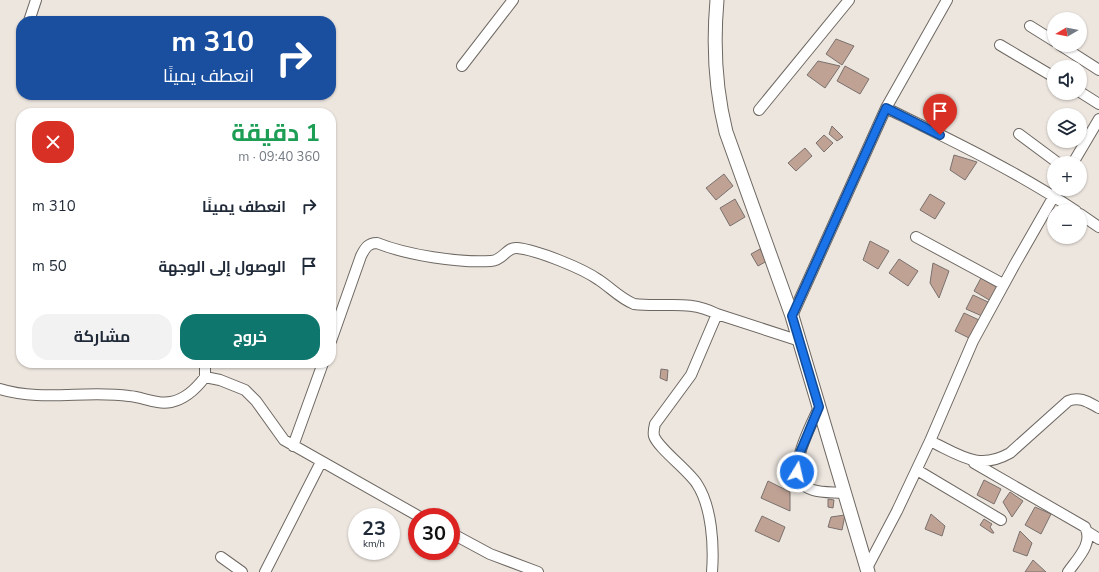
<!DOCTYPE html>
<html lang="ar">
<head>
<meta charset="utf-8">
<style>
	:root { --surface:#fff; --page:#f2f2f3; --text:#1f2937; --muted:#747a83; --accent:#0f766e }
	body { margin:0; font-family:"Nunito Sans",Cairo,sans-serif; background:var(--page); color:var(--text); direction:rtl; height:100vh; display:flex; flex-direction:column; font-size:15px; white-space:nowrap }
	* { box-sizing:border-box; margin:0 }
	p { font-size:13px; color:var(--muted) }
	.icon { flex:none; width:22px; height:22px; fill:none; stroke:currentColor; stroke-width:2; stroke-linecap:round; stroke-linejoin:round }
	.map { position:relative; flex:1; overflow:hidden; direction:ltr }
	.drawer { position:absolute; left:16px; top:108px; width:320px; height:260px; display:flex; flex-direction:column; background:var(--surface); border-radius:16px; box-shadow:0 1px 3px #0004; direction:rtl }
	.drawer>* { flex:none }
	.hud { position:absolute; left:16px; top:16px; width:320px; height:84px; border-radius:16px; box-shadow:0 1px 3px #0004; direction:rtl; background:#1a4fa0; color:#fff; overflow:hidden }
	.needle { width:26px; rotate:260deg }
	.buttons { position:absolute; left:1047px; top:12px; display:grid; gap:8px }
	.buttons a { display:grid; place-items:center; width:40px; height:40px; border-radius:50%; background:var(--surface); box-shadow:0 1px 3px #0004; font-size:20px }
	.speed { position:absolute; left:348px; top:508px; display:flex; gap:8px; font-size:20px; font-weight:700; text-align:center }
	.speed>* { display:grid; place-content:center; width:52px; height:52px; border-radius:50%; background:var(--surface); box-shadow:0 1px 3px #0004; line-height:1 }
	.speed small { font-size:10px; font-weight:400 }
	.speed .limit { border:6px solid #d22; background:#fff; color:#111 }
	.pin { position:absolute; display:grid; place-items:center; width:34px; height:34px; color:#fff; margin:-41px -17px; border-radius:50% 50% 50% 0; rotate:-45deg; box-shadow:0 0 4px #0007 }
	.pin .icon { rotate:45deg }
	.me { position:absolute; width:44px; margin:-22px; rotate:9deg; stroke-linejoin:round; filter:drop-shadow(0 0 3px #0008) }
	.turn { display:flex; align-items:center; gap:14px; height:84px; padding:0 16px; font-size:18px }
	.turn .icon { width:52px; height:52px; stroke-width:2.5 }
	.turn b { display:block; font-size:28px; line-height:34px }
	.round { display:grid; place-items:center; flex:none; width:42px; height:42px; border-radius:16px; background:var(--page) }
	.summary { display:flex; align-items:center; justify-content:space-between; height:68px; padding:0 16px }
	h1 { font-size:24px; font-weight:700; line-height:30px; color:#1e9e55 }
	.action { display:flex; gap:8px; margin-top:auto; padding:8px 16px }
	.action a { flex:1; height:46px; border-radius:16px; background:var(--accent); color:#fff; font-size:16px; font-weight:700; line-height:46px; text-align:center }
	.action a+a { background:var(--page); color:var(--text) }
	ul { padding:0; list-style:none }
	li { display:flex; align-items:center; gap:12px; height:60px; padding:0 16px }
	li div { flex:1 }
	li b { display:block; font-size:15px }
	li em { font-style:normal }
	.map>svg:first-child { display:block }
	.building { fill:#c0a295; stroke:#7a716d }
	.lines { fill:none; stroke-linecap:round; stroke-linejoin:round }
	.street-casing { stroke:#6e6862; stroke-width:12 }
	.secondary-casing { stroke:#6e6862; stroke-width:15 }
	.street { stroke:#fff; stroke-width:10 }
	.secondary { stroke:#fff; stroke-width:13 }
	.route-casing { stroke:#114b97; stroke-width:10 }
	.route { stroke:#1a73e8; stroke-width:7 }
</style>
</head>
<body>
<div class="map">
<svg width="1099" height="572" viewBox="0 0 1099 572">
	<rect width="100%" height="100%" fill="#ede6df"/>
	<path class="building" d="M836,39L854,46L842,65L826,54Z
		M818,61L840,66L825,88L807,75Z
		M845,66L869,79L860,94L837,81Z
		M832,126L843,137L837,141L829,134Z
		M824,135L833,143L824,152L816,143Z
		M805,148L812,156L796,171L788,163Z
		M954,155L977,162L965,180L950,170Z
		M724,174L733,186L716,200L706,188Z
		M930,194L945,203L935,219L920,210Z
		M735,199L745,217L730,226L720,208Z
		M870,241L889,251L878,269L863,260Z
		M760,249L767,261L758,266L751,254Z
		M899,259L918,271L908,286L889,273Z
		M933,263L949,271L939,298L930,283Z
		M981,278L998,288L991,301L974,291Z
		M973,295L988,302L982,316L966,309Z
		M964,313L979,320L969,338L955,331Z
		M661,369L668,370L667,381L660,378Z
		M984,480L1001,489L994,504L977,495Z
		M768,481L790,492V511L761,498Z
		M1010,492L1023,501L1012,517L1003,502Z
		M828,499L834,500L833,508L828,507Z
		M1035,507L1051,514L1041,534L1025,525Z
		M931,514L945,526L942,536L925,529Z
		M845,515L842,530L828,527L831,517Z
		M762,516L785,527L779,542L755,531Z
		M984,519L992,524L990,527L994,533H992L980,525Z
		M1020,531L1032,543L1027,556L1013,551Z
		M1033,560L1046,572H1025Z"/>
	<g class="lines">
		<defs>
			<path id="street" d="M29,21L36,0
				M1030,26L1054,41
				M1000,45L1054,77
				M1060,45L1099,70
				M462,66L513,0
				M1080,92L1099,104
				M886,108C951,140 1016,171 1076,211
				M759,110L849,0
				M1019,134L1058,163
				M1073,163L1099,119
				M1080,214L1099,227
				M916,237L1003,284
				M792,316L886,108L947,0
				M331,341L361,256C365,248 368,243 377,243C407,255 458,263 491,261C504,260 506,247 517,248C537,250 582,268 599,280C611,288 621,299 634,304C665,308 688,299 717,314L800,341
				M205,363V377
				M0,389C41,402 86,390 129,396C143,397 156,405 171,402C186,399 196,389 205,377L220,380L245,390L256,401L284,440L420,517
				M819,407C811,427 779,480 813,490C822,493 834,492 844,493
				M930,441C960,455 978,471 1010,453L1068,401C1080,396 1088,402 1099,408
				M293,446L323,363
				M974,463L1085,527C1094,543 1077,559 1068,572
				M917,470L1001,520
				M1088,532L1099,539
				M451,533L490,554L538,572
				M221,557L242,572
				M867,568L897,511L930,441L973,341L1015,264L1058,189
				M265,572L321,462
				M712,572C714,546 712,507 697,484C689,471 658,448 654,436C653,432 654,428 655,424L691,375L717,314"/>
			<path id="secondary" d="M717,0C713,45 715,88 726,132L792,316L868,572"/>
		</defs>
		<use href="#street" class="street-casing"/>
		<use href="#secondary" class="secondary-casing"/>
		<use href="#street" class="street"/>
		<use href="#secondary" class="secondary"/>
	</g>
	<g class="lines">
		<defs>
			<path id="route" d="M797,472V460L819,407L792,316L886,108L940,135"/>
		</defs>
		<use href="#route" class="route-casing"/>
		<use href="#route" class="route"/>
	</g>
</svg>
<div class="buttons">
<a><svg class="needle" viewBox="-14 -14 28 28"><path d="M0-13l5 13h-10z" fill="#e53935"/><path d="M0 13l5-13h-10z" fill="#747a83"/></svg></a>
<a><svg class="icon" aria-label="sound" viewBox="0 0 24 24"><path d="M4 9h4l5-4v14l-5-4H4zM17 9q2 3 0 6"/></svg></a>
<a><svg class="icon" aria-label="layers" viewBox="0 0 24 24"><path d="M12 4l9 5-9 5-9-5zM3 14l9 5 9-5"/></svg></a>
<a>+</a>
<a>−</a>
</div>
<div class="speed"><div>23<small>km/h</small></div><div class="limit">30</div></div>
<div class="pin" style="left:940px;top:135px;background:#d93025"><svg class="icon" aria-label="arrive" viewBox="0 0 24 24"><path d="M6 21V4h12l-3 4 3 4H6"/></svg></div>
<svg class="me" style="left:797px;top:472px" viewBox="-20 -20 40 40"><circle r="17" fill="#1a73e8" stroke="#fff" stroke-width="3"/><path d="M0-11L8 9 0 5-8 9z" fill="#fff"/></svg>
<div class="hud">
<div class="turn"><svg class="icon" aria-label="right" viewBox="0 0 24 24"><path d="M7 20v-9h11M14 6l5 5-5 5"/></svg><div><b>310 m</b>انعطف يمينًا</div></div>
</div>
<section class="drawer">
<div class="summary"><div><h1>1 دقيقة</h1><p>360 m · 09:40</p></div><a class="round" style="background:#d93025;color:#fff"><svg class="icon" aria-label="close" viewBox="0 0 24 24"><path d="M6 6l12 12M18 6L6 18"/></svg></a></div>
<ul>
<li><svg class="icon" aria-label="right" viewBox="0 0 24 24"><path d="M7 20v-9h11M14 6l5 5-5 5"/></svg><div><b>انعطف يمينًا</b></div><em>310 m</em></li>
<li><svg class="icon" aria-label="arrive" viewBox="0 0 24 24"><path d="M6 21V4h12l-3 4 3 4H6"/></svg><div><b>الوصول إلى الوجهة</b></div><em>50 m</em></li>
</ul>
<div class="action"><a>خروج</a><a>مشاركة</a></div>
</section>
</div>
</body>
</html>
